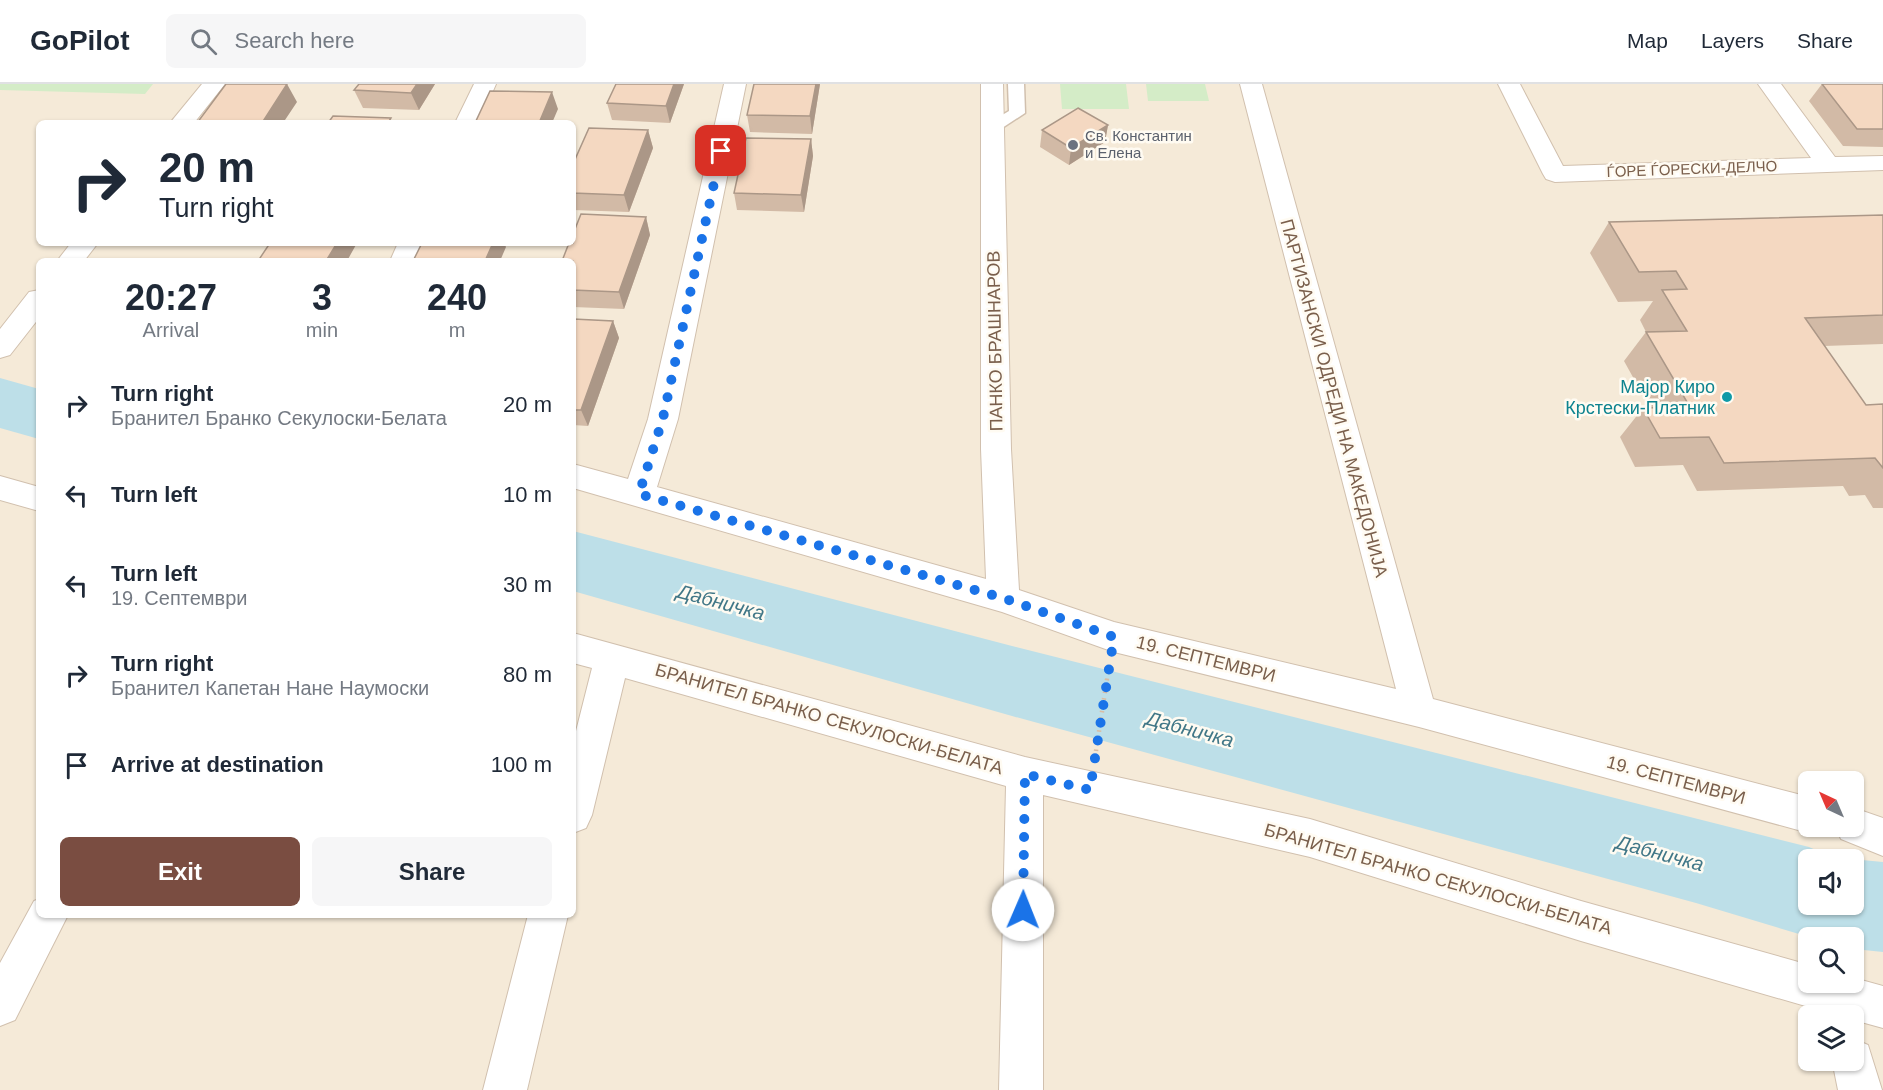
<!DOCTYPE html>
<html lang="en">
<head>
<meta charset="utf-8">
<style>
	:root { --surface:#fff; --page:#f6f6f7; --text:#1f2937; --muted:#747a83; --line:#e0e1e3; --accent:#7a4d41 }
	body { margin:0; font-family:Arial,sans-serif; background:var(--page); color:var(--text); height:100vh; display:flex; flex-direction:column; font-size:22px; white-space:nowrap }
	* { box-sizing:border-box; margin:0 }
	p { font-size:20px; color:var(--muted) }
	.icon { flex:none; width:33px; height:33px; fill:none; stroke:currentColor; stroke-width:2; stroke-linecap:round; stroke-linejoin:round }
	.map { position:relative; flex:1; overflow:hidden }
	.sheet { position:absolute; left:36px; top:174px; width:540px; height:660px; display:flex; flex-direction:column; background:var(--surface); border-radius:9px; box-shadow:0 2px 4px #0004 }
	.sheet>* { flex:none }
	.hud { position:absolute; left:36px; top:36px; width:540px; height:126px; border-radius:9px; box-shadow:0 2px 4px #0004; background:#fff; color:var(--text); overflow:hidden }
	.needle { width:39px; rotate:316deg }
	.buttons { position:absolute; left:1798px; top:687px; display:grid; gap:12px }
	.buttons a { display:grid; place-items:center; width:66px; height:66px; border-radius:9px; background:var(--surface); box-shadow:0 2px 4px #0004; font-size:30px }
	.pin { position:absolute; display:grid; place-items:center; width:51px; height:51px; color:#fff; margin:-26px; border-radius:12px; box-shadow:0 3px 9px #0006 }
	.me { position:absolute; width:66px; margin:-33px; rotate:1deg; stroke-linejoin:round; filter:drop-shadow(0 0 4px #0008) }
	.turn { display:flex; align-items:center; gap:21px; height:126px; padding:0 24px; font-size:27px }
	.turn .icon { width:78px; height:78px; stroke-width:2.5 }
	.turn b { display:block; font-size:42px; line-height:51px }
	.eta { display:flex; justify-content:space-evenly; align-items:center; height:102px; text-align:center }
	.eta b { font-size:36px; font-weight:700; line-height:42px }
	.action { display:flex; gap:12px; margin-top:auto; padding:12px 24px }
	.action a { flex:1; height:69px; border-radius:9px; background:var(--accent); color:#fff; font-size:24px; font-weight:700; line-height:69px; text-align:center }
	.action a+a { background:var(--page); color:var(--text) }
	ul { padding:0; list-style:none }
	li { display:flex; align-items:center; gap:18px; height:90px; padding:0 24px }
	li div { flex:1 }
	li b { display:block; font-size:22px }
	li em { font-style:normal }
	header { display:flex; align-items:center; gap:36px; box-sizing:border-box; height:84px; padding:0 30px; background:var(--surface); border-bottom:2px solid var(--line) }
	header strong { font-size:28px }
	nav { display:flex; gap:33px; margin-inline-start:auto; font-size:21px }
	.search { width:420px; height:54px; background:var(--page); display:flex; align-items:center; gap:15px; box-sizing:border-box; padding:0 21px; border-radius:9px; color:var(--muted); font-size:22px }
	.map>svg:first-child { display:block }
	.residential { fill:#f5ead8; fill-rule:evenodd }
	.green { fill:#d4ecc7 }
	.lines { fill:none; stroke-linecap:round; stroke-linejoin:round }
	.river { fill:#bddfe8; fill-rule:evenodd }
	.service-casing { stroke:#d1c0ae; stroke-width:3 }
	.minor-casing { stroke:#d1c0ae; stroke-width:2 }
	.path-far1 { stroke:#dabca3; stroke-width:4; stroke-dasharray:1.5 4.5; stroke-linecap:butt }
	.path { stroke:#dabca3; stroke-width:4.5; stroke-dasharray:1.5 5; stroke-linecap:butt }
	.service { fill:#fff; fill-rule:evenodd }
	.minor { fill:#fff; fill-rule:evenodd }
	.wall { fill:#d2baa6 }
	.shaded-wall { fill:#ab9787 }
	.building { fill:#f4d8c1; stroke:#ab9787; stroke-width:1.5 }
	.route { stroke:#1a73e8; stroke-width:10; stroke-dasharray:0 18 }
	.worship-dot { fill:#6b7280; stroke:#fffbf2; stroke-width:2 }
	.culture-dot { fill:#0f9aa8; stroke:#fffbf2; stroke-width:2 }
	.labels { text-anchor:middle; stroke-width:5; stroke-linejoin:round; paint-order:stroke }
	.far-worship-label { font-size:15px; fill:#5b616d; stroke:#fffbf2; text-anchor:start }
	.far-street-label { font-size:15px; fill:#7a5f4c; stroke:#fffbf2 }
	.street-label { font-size:18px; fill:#7a5f4c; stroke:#fffbf2 }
	.culture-label { font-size:18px; fill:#0d838f; stroke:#fffbf2; text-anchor:end }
	.water-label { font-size:20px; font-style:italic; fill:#417787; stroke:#fffbf2 }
</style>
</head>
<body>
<header>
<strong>GoPilot</strong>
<div class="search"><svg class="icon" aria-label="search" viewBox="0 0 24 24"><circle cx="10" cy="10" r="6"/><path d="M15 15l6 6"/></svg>Search here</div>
<nav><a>Map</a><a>Layers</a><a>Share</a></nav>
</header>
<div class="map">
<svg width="1883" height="1006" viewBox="0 0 1883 1006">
	<rect width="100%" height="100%" fill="#fdf7ea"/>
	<path class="residential" d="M0,0H1883V1006H0ZM39,39H573V159H39ZM39,177H573V831H39ZM1809,698H1854V742H1809ZM1809,776H1854V820H1809ZM1809,854H1854V898H1809ZM1809,932H1854V976H1809Z"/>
	<path class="green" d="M0,0H153L145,10L0,6Z
		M1060,0H1126L1129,25H1062Z
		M1146,0H1205L1209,17H1148Z"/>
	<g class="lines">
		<path class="river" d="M0,294L39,305V355L0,344Z
			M573,447L1012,562L1809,763L1838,776H1809V820H1854V776H1850L1851,775L1883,778V868L1854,865V854H1823L1818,849L1809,853L1696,819L1012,632L573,507Z"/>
		<defs>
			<path id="service" d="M1008,0H1024L1025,29L999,46H987L985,43L987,40L1009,27Z"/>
			<path id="minor" d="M202,0H225L194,39H170Z
				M474,0H496L479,39H455Z
				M724,0H746L678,335L657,403L986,495L981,365V0H1003L1011,365L1019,506L1114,538L1396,605L1240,0H1262L1433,615L1809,713V742L1822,744L1809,749L1419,643L1114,568L1002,528L573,404V380L628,395L648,335Z
				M1498,0H1520L1563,82L1811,74L1758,0H1781L1835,73L1883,72V86L1555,98L1546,95L1543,90Z
				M71,159H98L84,177H57Z
				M398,159H424L416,177H390Z
				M39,206V234L10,271L0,274V245L29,208Z
				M0,392L39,403V427L0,416Z
				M573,549L1025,673L1310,735L1581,817L1809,881V898H1854V894L1883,902V944L1854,936V932H1840L1581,857L1310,773L1043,711V1006H999L1006,702L625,594L592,731L586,744L573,749V659L592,584L573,579Z
				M1854,724L1883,734V772L1841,755L1835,742H1854Z
				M39,815V831H68L15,936L0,942V879L34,817Z
				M528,831H568L527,1006H483Z
				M1854,955L1868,961L1882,1006H1838L1832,976H1854Z"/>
		</defs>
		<use href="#service" class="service-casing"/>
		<use href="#minor" class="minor-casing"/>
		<path class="path-far1" d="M1107,596L1108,588"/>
		<path class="path" d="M1096,667L1107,595"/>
		<use href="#service" class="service"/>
		<use href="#minor" class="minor"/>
	</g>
	<path class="wall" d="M435,0L419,26L363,24L354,6Z
		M684,0L670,39L612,36L607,19Z
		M820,0L812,50L750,48L747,31Z
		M1822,0H1883V63L1843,62L1809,17Z
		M1108,41L1105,58L1069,81L1040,63L1042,46Z
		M648,46L653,64L629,128L573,126V80Z
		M811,55L813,72L804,128L737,126L734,109Z
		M1883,131V260L1824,262L1866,321L1883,320V424H1873L1865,411L1849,412L1843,402L1697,407L1683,381L1635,383L1620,353L1643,324H1650L1624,277L1646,248L1640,236L1653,217L1618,218L1590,169L1609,138Z
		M646,133L650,151L624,225L573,223V177Z
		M573,235L613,237L619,254L588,342L573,341Z"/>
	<path class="shaded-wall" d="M287,0L297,18L283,39H262Z
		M417,0H435L419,26L411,9Z
		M674,0H684L670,39L666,22Z
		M816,0H820L812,50L810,32Z
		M552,8L558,25L552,39H539Z
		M1108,41L1105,58L1069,81L1071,64Z
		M648,46L653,64L629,128L624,111Z
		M811,55L813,72L804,128L801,111Z
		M646,133L650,151L624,225L619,208Z
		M337,159H357L347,177H326Z
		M493,159H504L506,163L500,177H485Z
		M613,237L619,254L588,342L581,326Z"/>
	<path class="building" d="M226,0H287L262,39H197Z
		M359,0H417L411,9L354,6Z
		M616,0H674L666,22L607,19Z
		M754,0H816L810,32L747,31Z
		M1822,0H1883V45H1857Z
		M490,7L552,8L539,39H475Z
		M1078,24L1108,41L1071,64L1042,46Z
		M333,32L391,34L388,39H328Z
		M589,44L648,46L624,111L573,109V80Z
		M746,54L811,55L801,111L734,109Z
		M581,130L646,133L619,208L573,206V177H562L569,159H573V150Z
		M1883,131V231L1805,234L1866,321L1883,320V384L1875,374L1724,379L1709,353L1660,354L1643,324L1690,323L1646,248L1687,247L1662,206L1687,205L1676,187L1639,188L1609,138Z
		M270,159H337L326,177H258Z
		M422,159H493L485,177H413Z
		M573,235L613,237L581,326H573Z"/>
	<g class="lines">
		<path class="route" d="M721,67L663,334L639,410L1003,514L1114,553L1090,706L1025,690L1023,826"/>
	</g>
	<circle class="worship-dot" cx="1073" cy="61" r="6"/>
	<circle class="culture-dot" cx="1727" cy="313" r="6"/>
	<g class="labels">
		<g class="far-worship-label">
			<text x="1085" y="57">Св. Константин<tspan x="1085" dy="17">и Елена</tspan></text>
		</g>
		<g class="far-street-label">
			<text transform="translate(1692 85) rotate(-2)" y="5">ЃОРЕ ЃОРЕСКИ-ДЕЛЧО</text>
		</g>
		<g class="street-label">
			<text transform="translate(995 257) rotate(-91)" y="6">ПАНКО БРАШНАРОВ</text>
			<text transform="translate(1334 314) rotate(75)" y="6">ПАРТИЗАНСКИ ОДРЕДИ НА МАКЕДОНИЈА</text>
			<text transform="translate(1206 575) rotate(14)" y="6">19. СЕПТЕМВРИ</text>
			<text transform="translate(829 635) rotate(16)" y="6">БРАНИТЕЛ БРАНКО СЕКУЛОСКИ-БЕЛАТА</text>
			<text transform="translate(1676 696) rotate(15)" y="6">19. СЕПТЕМВРИ</text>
			<text transform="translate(1438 795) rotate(16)" y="6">БРАНИТЕЛ БРАНКО СЕКУЛОСКИ-БЕЛАТА</text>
		</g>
		<g class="culture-label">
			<text x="1715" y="309">Мајор Киро<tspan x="1715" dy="21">Крстески-Платник</tspan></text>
		</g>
		<g class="water-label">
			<text transform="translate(721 518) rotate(15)" y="7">Дабничка</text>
			<text transform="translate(1190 645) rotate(15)" y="7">Дабничка</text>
			<text transform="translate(1660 769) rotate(15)" y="7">Дабничка</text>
		</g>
	</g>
</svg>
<div class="buttons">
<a><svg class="needle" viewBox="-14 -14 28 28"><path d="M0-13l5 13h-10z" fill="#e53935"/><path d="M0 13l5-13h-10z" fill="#747a83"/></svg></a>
<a><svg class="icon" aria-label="sound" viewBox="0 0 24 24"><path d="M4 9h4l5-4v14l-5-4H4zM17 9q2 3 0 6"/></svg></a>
<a><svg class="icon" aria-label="search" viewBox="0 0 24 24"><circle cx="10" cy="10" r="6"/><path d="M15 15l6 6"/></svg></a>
<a><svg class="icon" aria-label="layers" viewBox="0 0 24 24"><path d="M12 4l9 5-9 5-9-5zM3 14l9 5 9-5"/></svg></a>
</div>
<div class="pin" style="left:721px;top:67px;background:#d93025"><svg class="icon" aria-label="arrive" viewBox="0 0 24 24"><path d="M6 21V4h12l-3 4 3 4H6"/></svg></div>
<svg class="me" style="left:1023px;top:826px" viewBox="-20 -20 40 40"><circle r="19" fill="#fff"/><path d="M0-13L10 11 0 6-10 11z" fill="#1a73e8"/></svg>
<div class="hud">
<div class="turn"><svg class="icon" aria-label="right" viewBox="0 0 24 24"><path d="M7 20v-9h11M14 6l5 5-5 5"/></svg><div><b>20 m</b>Turn right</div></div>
</div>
<section class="sheet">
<div class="eta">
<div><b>20:27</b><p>Arrival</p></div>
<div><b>3</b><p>min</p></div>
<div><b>240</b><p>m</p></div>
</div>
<ul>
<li><svg class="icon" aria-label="right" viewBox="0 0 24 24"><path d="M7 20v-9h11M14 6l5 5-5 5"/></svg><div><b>Turn right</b><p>Бранител Бранко Секулоски-Белата</p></div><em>20 m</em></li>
<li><svg class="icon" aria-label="left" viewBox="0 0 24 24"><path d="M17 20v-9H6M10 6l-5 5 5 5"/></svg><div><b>Turn left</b></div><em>10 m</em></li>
<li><svg class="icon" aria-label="left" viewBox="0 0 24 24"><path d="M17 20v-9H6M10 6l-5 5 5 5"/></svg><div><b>Turn left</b><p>19. Септември</p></div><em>30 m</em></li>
<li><svg class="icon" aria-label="right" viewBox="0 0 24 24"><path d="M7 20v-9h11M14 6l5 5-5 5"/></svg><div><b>Turn right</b><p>Бранител Капетан Нане Наумоски</p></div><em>80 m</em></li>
<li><svg class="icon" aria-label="arrive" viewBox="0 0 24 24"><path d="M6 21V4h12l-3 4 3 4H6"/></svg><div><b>Arrive at destination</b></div><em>100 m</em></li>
</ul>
<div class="action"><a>Exit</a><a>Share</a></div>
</section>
</div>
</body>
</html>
